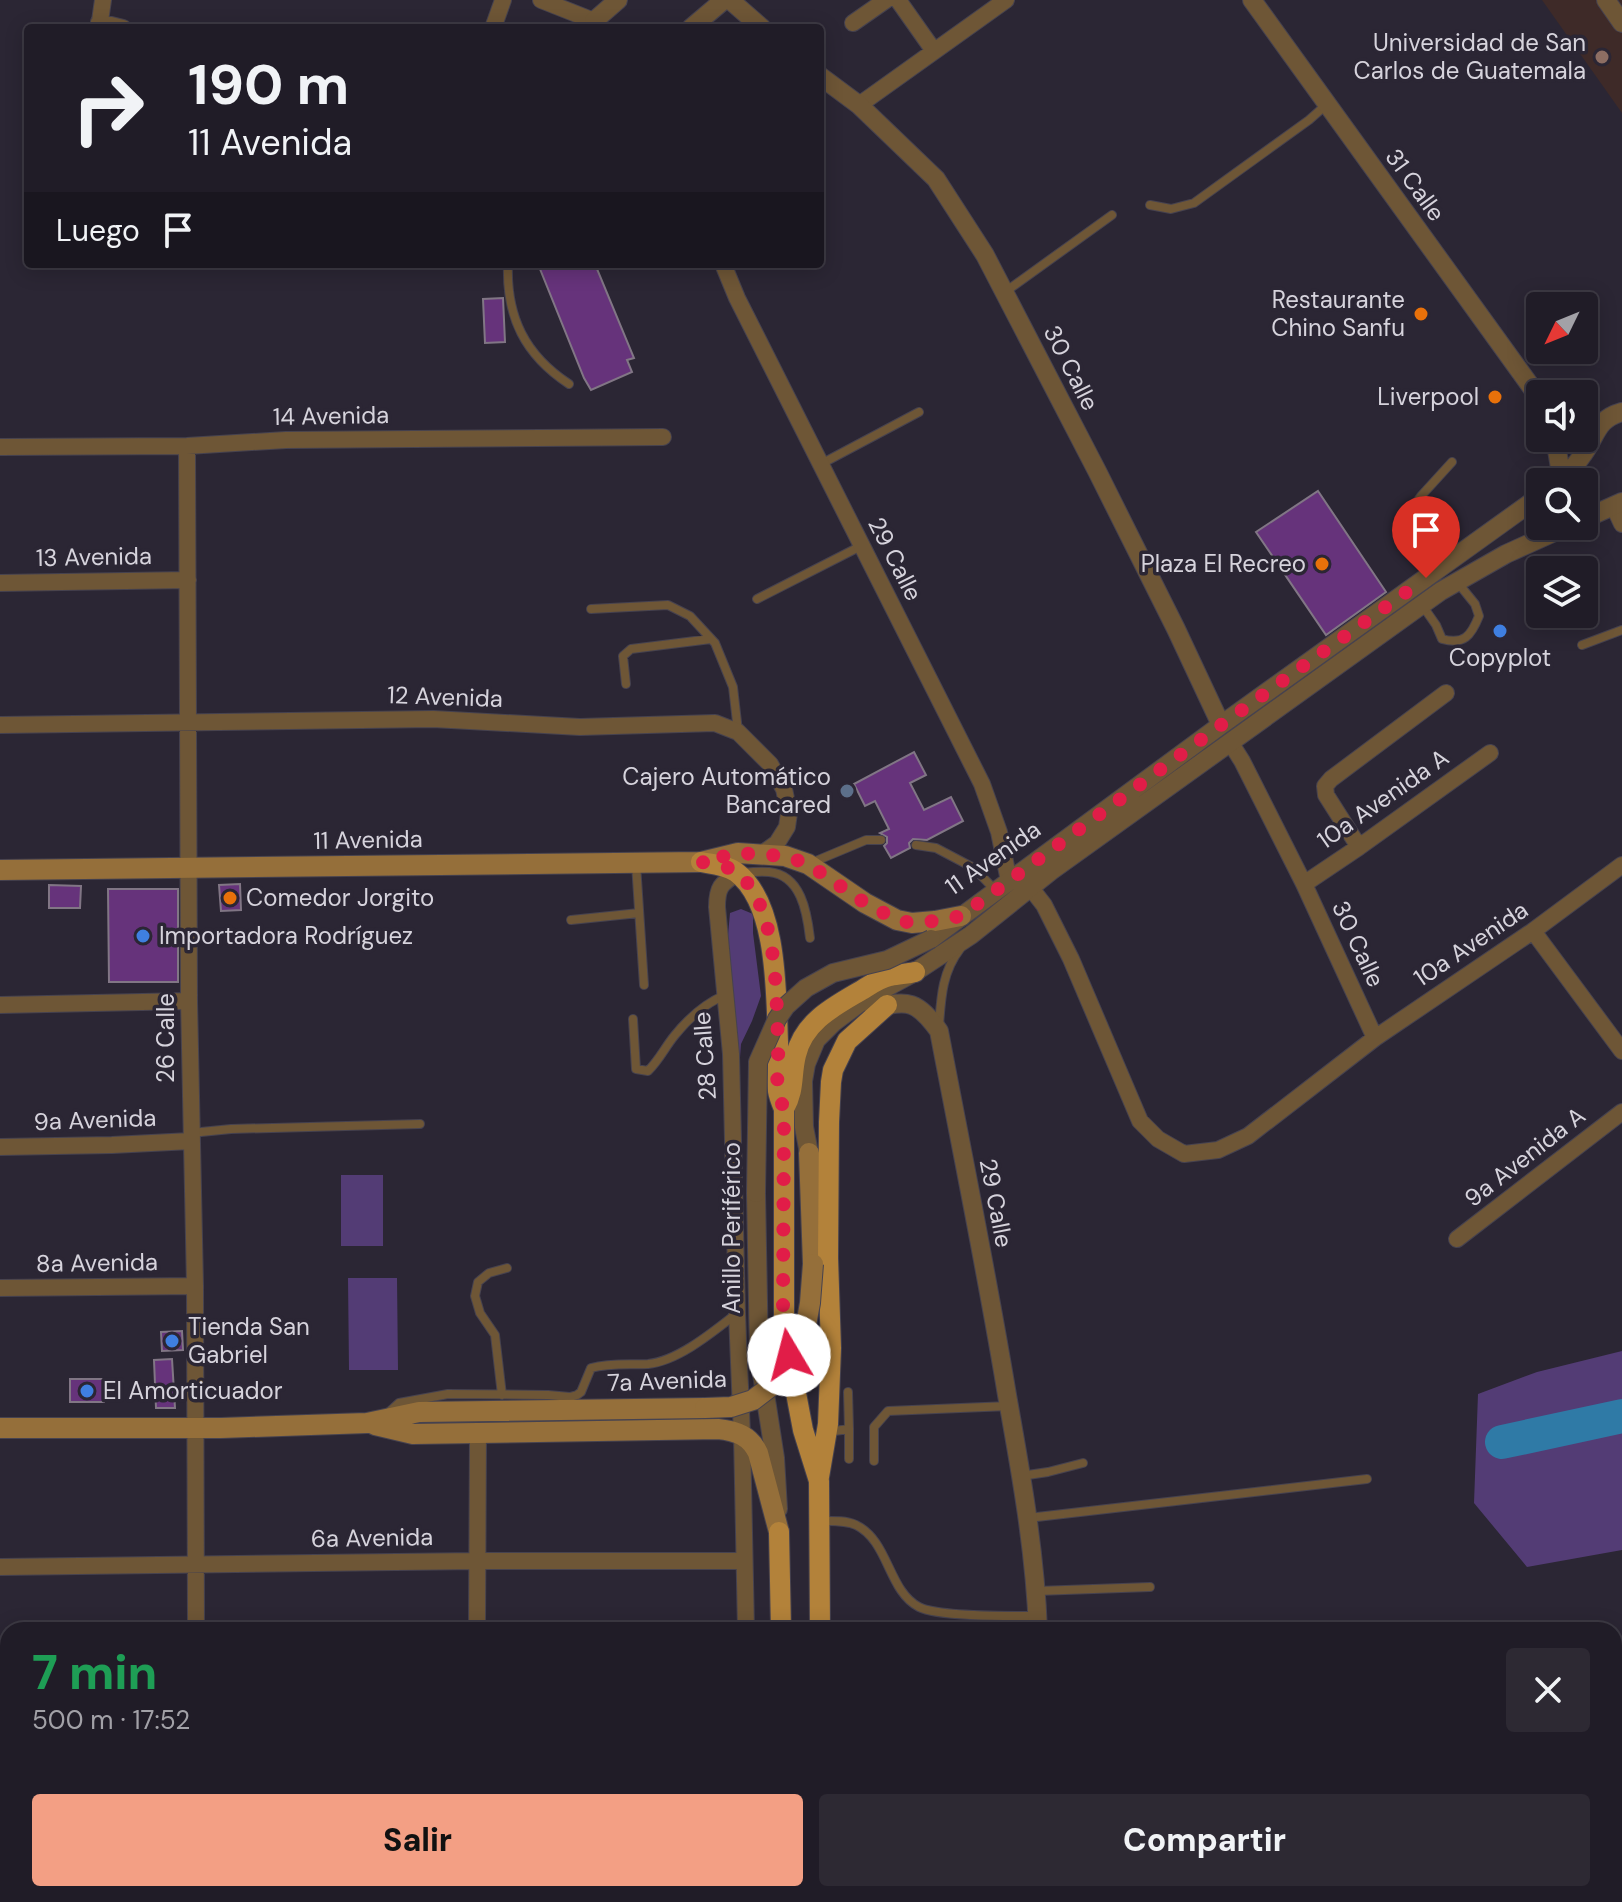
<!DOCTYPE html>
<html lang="es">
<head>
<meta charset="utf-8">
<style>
	:root { --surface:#201c27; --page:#2d2933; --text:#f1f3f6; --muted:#a2a1a7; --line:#3d3a44; --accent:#f39f84 }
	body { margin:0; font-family:"DM Sans",sans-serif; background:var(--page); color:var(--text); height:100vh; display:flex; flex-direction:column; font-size:30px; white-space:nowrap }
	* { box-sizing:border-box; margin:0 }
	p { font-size:26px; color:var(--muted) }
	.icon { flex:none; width:44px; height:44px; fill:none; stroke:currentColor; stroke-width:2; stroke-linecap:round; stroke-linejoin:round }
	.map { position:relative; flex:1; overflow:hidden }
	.sheet { position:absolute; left:0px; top:1622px; width:1622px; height:280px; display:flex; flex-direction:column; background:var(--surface); border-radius:24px 24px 0 0; box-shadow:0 4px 20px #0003,0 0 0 2px var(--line) }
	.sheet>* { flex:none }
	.banner { position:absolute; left:24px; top:24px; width:800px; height:244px; border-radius:8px; box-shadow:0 4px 20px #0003,0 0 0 2px var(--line); background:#201c27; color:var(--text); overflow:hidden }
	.needle { width:52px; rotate:227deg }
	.controls { position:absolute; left:1526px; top:292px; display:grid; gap:16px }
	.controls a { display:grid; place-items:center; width:72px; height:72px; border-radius:8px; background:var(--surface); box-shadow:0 4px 20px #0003,0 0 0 2px var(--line); font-size:40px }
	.pin { position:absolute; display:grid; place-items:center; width:68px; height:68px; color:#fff; margin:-82px -34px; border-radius:50% 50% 50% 0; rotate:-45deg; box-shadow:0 0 8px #0007 }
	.pin .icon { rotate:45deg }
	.me { position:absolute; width:88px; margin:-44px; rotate:352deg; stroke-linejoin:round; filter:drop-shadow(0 0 6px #0008) }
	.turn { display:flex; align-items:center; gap:28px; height:168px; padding:0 32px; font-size:36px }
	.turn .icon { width:104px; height:104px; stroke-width:2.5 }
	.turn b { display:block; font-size:56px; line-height:68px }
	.then { display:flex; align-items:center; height:76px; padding:0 32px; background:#0003; gap:16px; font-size:30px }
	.round { display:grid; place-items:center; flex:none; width:84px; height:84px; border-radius:8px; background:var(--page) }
	.summary { display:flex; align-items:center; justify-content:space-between; height:136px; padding:0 32px }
	h1 { font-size:48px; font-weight:800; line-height:60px; color:#1e9e55 }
	.cta { display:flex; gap:16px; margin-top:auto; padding:16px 32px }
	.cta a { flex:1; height:92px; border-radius:8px; background:var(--accent); color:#111; font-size:32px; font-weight:800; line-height:92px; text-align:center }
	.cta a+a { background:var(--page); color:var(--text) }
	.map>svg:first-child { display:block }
	.education { fill:#3e2a28 }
	.green { fill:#533c75 }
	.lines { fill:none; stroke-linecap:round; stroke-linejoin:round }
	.river { stroke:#2f7aa6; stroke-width:34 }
	.building { fill:#66337b; stroke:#817685; stroke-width:2 }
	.service-casing { stroke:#46424f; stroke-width:10 }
	.minor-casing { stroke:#46424f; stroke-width:18 }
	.tertiary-casing { stroke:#46424f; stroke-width:20 }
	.secondary-casing { stroke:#46424f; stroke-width:22 }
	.primary-casing { stroke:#46424f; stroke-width:22 }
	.service { stroke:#6e5636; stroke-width:8 }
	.minor { stroke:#6e5636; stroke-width:16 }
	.tertiary { stroke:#6e5636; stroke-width:18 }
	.secondary { stroke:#956f3a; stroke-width:20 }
	.primary { stroke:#b3823a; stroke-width:20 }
	.tertiary-bridge-casing { stroke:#46424f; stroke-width:20; stroke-linecap:butt }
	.secondary-bridge-casing { stroke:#46424f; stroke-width:22; stroke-linecap:butt }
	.tertiary-bridge { stroke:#6e5636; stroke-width:18 }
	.secondary-bridge { stroke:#956f3a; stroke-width:20 }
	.route { stroke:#e11d48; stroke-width:14; stroke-dasharray:0 25.2 }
	.education-dot { fill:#8d6e63; stroke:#2b2634; stroke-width:3 }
	.food-dot { fill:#e8710a; stroke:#2b2634; stroke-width:3 }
	.shop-dot { fill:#3f7fe0; stroke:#2b2634; stroke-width:3 }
	.service-dot { fill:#5c6f8a; stroke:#2b2634; stroke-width:3 }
	.labels { text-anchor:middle; stroke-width:7; stroke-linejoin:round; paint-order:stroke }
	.poi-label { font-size:24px; fill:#d6d3dc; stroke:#2b2634; text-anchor:end }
	.street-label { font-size:24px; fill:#d6d3dc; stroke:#2b2634 }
</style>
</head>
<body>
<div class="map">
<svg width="1622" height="1902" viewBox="0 0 1622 1902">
	<rect width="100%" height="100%" fill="#2b2634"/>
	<path class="education" d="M1542,0H1622V113Z"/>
	<path class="green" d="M741,909L753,914V933L761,996L752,1021L741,1044L739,1071L727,946L730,913Z
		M341,1175H383V1246H341Z
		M348,1278H397L398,1370H349Z
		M1622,1351V1550L1527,1567L1474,1503L1478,1394L1537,1372Z"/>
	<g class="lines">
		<path class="river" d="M1502,1442L1622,1416"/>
	</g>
	<path class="building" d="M538,264H595L634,358L627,360L632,372L591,390L584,378Z
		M503,298L505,342L485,343L483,299Z
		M1318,491L1386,592L1326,635L1256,532Z
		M914,752L926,775L910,783L924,810L951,797L963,821L927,840L913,839L909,843L910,848L891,858L884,846L887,843V837L880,833L889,829L875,801L865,806L854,784Z
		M240,884L241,910L221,911L219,885Z
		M49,885L81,886L80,908H49Z
		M108,889H178V982H109Z
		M182,1331L183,1350L162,1351L161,1332Z
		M172,1359L175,1408H156L154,1360Z
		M70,1379H103L104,1402H70Z"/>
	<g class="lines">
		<defs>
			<path id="service" d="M1150,205L1171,209L1194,203L1309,120L1326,105
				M508,264C506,317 525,355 569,384
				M1005,292L1112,215
				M821,464L919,412
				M1426,577L1421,552L1411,530L1412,509L1421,496L1452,462
				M757,599L861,546
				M1422,605L1436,625L1442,639C1464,645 1471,636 1479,616L1475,604L1458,583
				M591,609L668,605L690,616L715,643L733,687L738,731
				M1582,645L1622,630
				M626,684L623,656L631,649L711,639
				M916,845L936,848L974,868L995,890
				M811,863L866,840H881
				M636,864L644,985
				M743,873C751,872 760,871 769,872C801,875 807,912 810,938
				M571,920L639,913
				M633,1019L636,1069L648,1071C660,1059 665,1047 675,1035C688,1019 706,1003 725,995
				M939,1026C941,998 942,972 960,949
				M191,1133L231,1129L420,1124
				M848,1392L849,1429
				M502,1395L495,1335L480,1313L475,1296L478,1282L489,1273L507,1268
				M387,1414L399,1403L448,1394L548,1395L570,1397L577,1395L581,1392L591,1368C610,1363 628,1365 648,1364C678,1361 713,1332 736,1314
				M827,1432L849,1429V1459
				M874,1461V1427L888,1411L1009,1406
				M1021,1476L1048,1472L1083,1463
				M1028,1518L1367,1479
				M819,1521C831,1521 845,1520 856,1525C889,1541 888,1591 919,1607C938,1617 1012,1616 1037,1616
				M1037,1591L1150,1587"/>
			<path id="minor" d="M541,0L594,21L601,28
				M898,0L934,51
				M99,22L123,28
				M853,23L886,0
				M99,28L103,0
				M493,28L503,0
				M859,105L1006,0
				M723,264L737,298L982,784L999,832L1009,881
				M187,446L189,1001L195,1286L196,1630
				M0,447L187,446L286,440L663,437
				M1614,507L1622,524
				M0,583L188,580
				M0,725L433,719L580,727L715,723L738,732L770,764L784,789L789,813L787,827L777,843L763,853
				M1230,742L1242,761L1304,884L1375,1038
				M1359,847L1326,795L1325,786L1331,779L1446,693
				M737,873C721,884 717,887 717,907L731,1054L737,1314L742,1435L746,1630
				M1304,884L1359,847L1490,753
				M1030,887L1044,905L1071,959L1140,1121L1158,1139L1184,1154L1218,1150L1248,1136L1375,1038L1533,931L1622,865
				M1533,931L1622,1051
				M0,1005L189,1001
				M0,1147L112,1145L191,1141
				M1457,1239L1622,1112
				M0,1288L195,1286
				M0,1567L477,1561H744
				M477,1630L478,1432
				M0,1706H8
				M0,1852H8
				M1614,1852L1622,1847
				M199,1894V1902
				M751,1894V1902
				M1459,1894V1902
				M477,1902V1894
				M1510,1902L1527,1894"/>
			<path id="tertiary" d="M730,0L762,28
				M1252,0L1540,399
				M1606,0L1622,23
				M594,21L618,0
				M691,28L724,0
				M820,76L859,105L936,179L985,255L1097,471L1176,629L1221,725
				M1555,438L1562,480
				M1560,482C1569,474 1577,463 1584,453C1597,434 1597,419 1622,412
				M1584,519L1622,502
				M931,939L1221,725L1540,496
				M874,1009C908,998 918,1002 939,1031C962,1152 987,1274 1007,1395C1021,1473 1035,1551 1038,1630
				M809,1153L804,1127L803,1081L806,1064L816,1040L834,1022L865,999L915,972L971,935L1051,871L1441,591L1506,554L1568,526
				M756,1193L759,1355L775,1458L778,1509
				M1046,1902V1894"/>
			<path id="secondary" d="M0,870L701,862L738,853L785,856L808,864L865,903L897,920L912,923L935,921L961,916
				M809,1153L813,1264
				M375,1425L413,1434L718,1429C737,1431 750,1436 758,1453L779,1532
				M0,1428H221L367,1423L419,1412L705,1408"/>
			<path id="primary" d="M701,862C712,864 726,865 736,872C778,903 776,994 778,1042C779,1058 776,1076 778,1091C779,1097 782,1104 784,1109V1330L803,1430L819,1481L820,1630
				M784,1109C795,1090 791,1075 796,1055C804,1021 835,1006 862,990C870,985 880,978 890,976C898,974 907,974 915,972
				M819,1477L828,1424L831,1348L828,1258L829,1122L831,1082L833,1070L847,1041L887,1005
				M779,1532L781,1630
				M787,1894V1902
				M823,1894V1902"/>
		</defs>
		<use href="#service" class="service-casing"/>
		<use href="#minor" class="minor-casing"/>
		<use href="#tertiary" class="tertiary-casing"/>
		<use href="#secondary" class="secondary-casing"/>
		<use href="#primary" class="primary-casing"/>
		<use href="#service" class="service"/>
		<use href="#minor" class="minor"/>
		<use href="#tertiary" class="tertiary"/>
		<use href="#secondary" class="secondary"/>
		<use href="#primary" class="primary"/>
		<defs>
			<path id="tertiary-bridge" d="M756,1193L758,1062L777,1019L786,1006L806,988L833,973L887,960L931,939"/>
			<path id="secondary-bridge" d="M705,1408L731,1407L753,1400L770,1387L793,1360L804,1336L810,1303L813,1264"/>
		</defs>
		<use href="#tertiary-bridge" class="tertiary-bridge-casing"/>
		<use href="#secondary-bridge" class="secondary-bridge-casing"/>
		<use href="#tertiary-bridge" class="tertiary-bridge"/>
		<use href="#secondary-bridge" class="secondary-bridge"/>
	</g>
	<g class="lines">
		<path class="route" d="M789,1355L784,1330L783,1308L784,1109C782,1104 779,1097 778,1091C776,1076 779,1058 778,1042C776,994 778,903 736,872C726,865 712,864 701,862L738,853L785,856L808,864L865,903L897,920L912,923L935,921L961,916L1221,725L1426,578"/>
	</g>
	<circle class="education-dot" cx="1602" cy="57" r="8"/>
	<g class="food-dot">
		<circle cx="1421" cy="314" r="8"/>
		<circle cx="1495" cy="397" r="8"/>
		<circle cx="1322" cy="564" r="8"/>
		<circle cx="230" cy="898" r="8"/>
	</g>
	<g class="shop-dot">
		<circle cx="1500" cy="631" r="8"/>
		<circle cx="143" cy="936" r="8"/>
		<circle cx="172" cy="1341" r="8"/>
		<circle cx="87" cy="1391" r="8"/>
	</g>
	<circle class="service-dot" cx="847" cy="791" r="8"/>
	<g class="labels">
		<g class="poi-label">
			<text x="1586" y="51">Universidad de San<tspan x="1586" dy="28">Carlos de Guatemala</tspan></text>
			<text x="1405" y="308">Restaurante<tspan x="1405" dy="28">Chino Sanfu</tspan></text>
			<text x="1479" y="405">Liverpool</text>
			<text x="1306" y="572">Plaza El Recreo</text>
			<text x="1500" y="666" text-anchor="middle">Copyplot</text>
			<text x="831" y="785">Cajero Automático<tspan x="831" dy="28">Bancared</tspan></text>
			<text x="246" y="906" text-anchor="start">Comedor Jorgito</text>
			<text x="159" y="944" text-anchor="start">Importadora Rodríguez</text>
			<text x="188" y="1335" text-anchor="start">Tienda San<tspan x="188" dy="28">Gabriel</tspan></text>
			<text x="103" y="1399" text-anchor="start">El Amorticuador</text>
		</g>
		<g class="street-label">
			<text transform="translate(1415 185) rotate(54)" y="8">31 Calle</text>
			<text transform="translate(1071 368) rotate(63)" y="8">30 Calle</text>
			<text transform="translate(331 416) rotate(-1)" y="8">14 Avenida</text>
			<text transform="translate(94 557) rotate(-1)" y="8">13 Avenida</text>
			<text transform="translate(895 559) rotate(63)" y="8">29 Calle</text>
			<text transform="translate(445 697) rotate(2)" y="8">12 Avenida</text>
			<text transform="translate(1383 799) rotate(-35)" y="8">10a Avenida A</text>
			<text transform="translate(368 840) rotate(-1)" y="8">11 Avenida</text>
			<text transform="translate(993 858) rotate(-35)" y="8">11 Avenida</text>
			<text transform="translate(1358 944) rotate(65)" y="8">30 Calle</text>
			<text transform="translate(1471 944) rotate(-34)" y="8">10a Avenida</text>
			<text transform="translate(166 1038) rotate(-90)" y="8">26 Calle</text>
			<text transform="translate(705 1056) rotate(-94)" y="8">28 Calle</text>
			<text transform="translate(95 1120) rotate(-2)" y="8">9a Avenida</text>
			<text transform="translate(1525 1157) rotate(-38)" y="8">9a Avenida A</text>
			<text transform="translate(996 1203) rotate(79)" y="8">29 Calle</text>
			<text transform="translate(732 1228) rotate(-90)" y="8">Anillo Periférico</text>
			<text transform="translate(97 1263) rotate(-1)" y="8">8a Avenida</text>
			<text transform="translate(667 1381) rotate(-2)" y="8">7a Avenida</text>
			<text transform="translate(372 1538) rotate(-1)" y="8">6a Avenida</text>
		</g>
	</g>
</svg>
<div class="controls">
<a><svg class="needle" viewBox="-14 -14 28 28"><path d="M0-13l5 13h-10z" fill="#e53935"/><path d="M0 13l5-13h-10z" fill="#a2a1a7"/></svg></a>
<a><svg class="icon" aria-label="sound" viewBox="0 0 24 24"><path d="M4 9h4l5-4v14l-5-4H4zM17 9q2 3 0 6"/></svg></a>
<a><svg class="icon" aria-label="search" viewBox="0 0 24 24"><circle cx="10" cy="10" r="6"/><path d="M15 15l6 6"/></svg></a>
<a><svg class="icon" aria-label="layers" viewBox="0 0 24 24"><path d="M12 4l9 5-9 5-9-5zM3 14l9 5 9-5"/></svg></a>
</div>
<div class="pin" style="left:1426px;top:578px;background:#d93025"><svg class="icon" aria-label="arrive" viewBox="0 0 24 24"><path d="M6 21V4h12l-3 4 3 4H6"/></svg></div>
<svg class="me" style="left:789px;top:1355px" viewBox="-20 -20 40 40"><circle r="19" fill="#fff"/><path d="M0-13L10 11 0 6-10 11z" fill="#e11d48"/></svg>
<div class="banner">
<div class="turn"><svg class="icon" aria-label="right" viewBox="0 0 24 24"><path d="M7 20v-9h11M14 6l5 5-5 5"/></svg><div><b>190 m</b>11 Avenida</div></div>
<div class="then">Luego<svg class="icon" aria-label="arrive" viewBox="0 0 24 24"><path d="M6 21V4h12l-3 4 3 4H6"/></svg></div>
</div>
<section class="sheet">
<div class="summary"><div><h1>7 min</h1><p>500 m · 17:52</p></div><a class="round"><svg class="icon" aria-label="close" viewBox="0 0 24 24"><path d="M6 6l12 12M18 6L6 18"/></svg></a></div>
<div class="cta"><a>Salir</a><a>Compartir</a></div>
</section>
</div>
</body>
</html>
